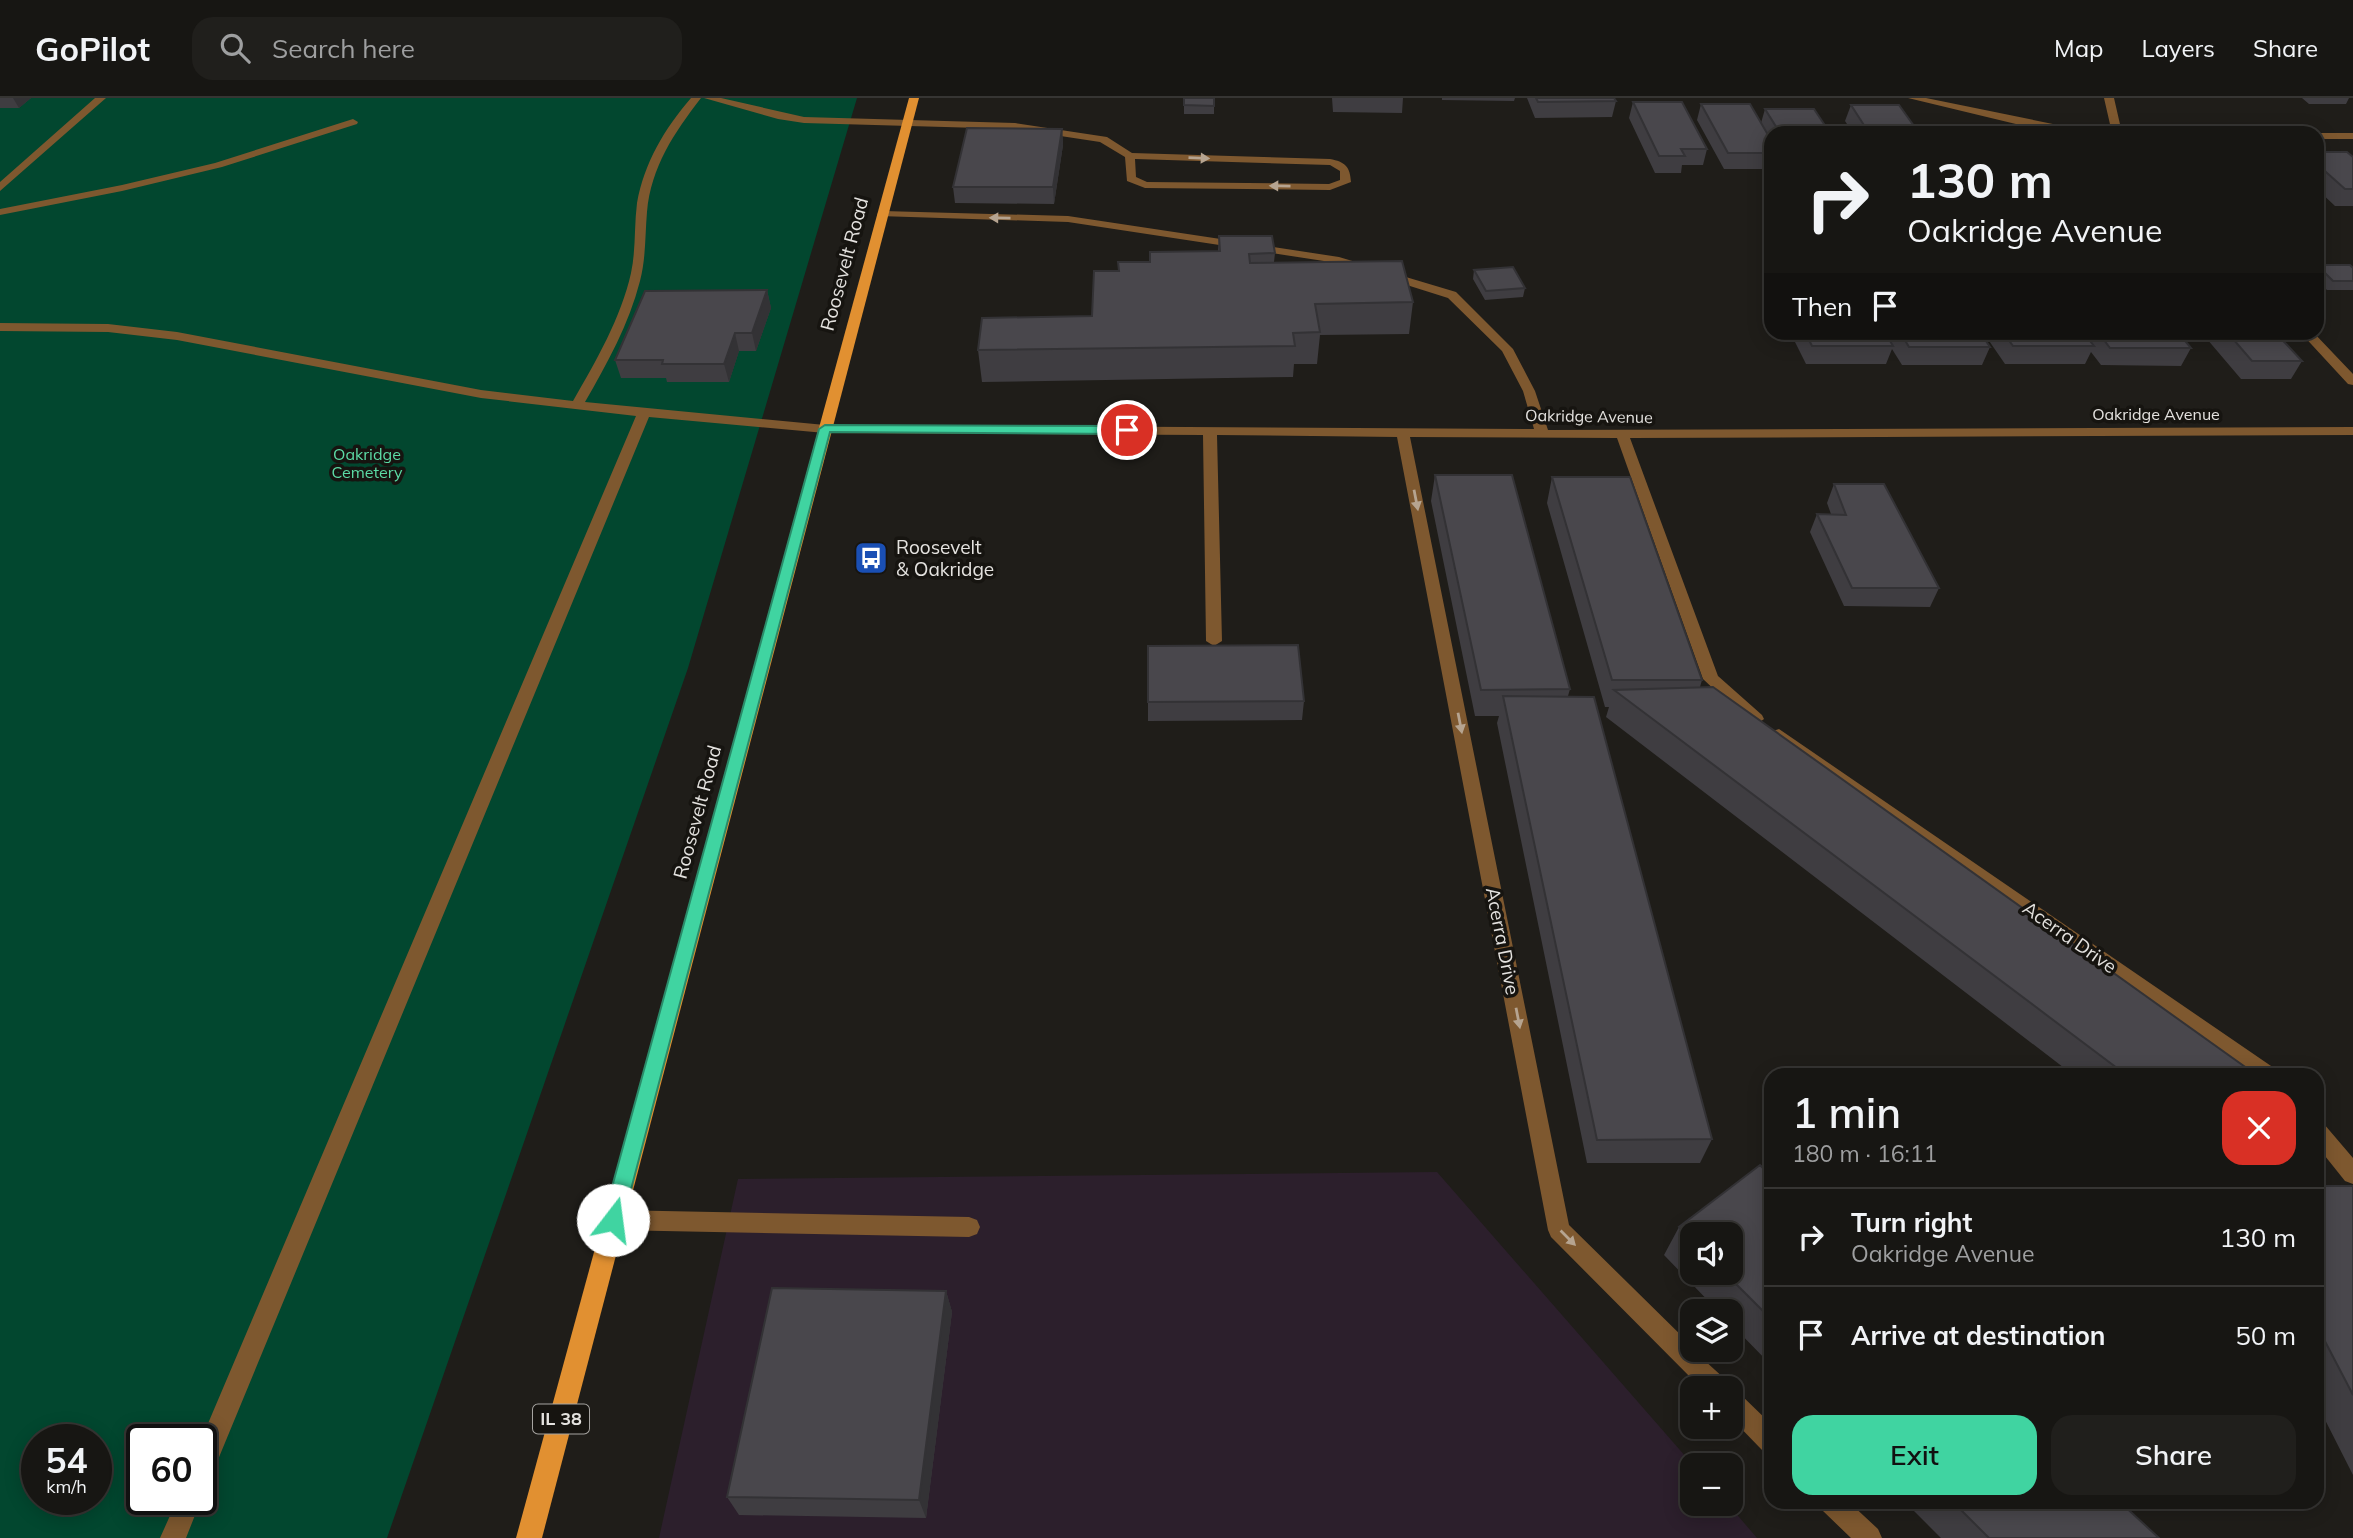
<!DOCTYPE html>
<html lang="en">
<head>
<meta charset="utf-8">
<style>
	:root { --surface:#171613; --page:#201f1c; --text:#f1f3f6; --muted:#9e9fa0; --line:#363533; --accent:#40d4a1 }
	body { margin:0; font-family:Mulish,sans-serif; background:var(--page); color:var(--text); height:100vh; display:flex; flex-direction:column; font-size:26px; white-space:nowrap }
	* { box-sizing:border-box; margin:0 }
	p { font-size:23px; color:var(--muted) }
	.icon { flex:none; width:38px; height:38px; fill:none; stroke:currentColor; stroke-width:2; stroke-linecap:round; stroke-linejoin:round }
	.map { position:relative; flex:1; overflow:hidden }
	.drawer { position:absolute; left:1764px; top:970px; width:560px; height:441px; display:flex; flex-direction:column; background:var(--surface); border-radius:21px; box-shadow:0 4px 18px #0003,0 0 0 2px var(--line) }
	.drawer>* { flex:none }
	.hud { position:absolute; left:1764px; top:28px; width:560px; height:214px; border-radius:21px; box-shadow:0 4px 18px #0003,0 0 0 2px var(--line); background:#171613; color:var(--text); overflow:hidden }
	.tools { position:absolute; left:1680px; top:1124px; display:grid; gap:14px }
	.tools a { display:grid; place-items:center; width:63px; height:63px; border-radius:14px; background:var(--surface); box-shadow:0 4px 18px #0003,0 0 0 2px var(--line); font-size:35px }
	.speed { position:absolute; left:21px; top:1326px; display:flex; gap:14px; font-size:35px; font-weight:700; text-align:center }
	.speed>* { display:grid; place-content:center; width:91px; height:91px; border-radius:50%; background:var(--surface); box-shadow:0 4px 18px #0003,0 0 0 2px var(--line); line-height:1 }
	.speed small { font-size:18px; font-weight:400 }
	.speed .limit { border:4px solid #111; border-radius:10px; background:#fff; color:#111 }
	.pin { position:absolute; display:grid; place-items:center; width:60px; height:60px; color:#fff; margin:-30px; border:4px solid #fff; border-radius:50%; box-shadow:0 2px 7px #0007 }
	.me { position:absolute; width:77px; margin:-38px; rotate:15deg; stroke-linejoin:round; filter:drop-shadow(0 0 5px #0008) }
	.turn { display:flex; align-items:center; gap:24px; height:147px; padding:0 28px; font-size:32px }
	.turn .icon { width:91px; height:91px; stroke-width:2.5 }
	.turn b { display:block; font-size:49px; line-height:60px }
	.then { display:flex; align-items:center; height:66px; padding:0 28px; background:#0003; gap:14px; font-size:26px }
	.round { display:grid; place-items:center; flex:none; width:74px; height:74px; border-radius:21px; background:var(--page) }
	.overview { display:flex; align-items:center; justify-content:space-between; height:119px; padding:0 28px }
	h1 { font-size:42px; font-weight:600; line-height:52px }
	.action { display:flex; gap:14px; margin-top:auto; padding:14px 28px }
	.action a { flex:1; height:80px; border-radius:21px; background:var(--accent); color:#111; font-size:28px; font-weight:600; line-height:80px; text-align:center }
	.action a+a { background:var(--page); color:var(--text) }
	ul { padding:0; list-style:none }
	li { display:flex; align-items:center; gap:21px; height:98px; padding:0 28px; border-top:2px solid var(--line) }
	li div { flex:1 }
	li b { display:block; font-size:26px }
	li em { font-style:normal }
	header { display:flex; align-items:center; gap:42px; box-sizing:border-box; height:98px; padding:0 35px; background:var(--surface); border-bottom:2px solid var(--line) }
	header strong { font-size:33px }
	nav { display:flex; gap:38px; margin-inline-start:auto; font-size:24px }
	.search { width:490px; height:63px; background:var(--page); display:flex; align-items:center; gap:18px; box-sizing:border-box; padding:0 24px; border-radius:21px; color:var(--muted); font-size:26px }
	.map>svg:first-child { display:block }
	.industrial { fill:#2c1f2c }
	.green { fill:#02472f; fill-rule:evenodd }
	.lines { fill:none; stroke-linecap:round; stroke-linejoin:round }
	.minor { fill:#7e582f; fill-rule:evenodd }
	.major { fill:#e19031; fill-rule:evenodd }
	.wall { fill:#3f3d41; fill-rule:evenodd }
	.shaded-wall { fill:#333235 }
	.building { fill:#49474c; stroke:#333235; stroke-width:2 }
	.oneway { fill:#b6a490 }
	.route { fill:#40d4a1; stroke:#2a8a69; stroke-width:2 }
	.labels { text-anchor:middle; stroke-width:7; stroke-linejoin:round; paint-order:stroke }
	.far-street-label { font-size:16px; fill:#e4e2df; stroke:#161410 }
	.far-park-label { font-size:16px; fill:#5cdba5; stroke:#161410 }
	.shield { fill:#161410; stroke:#a6a4a1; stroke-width:2 }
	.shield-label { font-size:18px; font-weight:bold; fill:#e4e2df }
	.street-label { font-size:19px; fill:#e4e2df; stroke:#161410 }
	.poi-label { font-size:19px; fill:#e4e2df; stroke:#161410; text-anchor:start }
</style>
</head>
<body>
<header>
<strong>GoPilot</strong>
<div class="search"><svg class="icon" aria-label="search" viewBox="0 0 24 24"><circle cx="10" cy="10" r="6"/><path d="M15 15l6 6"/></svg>Search here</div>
<nav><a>Map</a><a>Layers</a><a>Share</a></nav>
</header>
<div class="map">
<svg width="2353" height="1440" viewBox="0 0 2353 1440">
	<rect width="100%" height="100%" fill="#1f1d19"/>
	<path class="industrial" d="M1437,1074L1693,1367L1692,1405H1727L1757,1440H659L738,1081Z"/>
	<path class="green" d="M0,0H857L688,570L387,1440H0ZM37,1342H96V1402H37ZM142,1342H201V1402H142Z"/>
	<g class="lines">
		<path class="minor" d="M95,0H106L0,93V84Z
			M691,0H701C674,35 651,69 647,114C645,137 646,160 640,183C629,226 607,266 585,304L825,327L1534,331L1523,293L1502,253L1448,200L1337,165L1068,124L879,118L877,116L883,113L1068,118L1339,159L1456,194L1513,251L1535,293L1548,332L2353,329V337L1630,340L1718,578L1762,617L1764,621L1756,627L1750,625L1703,581L1617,340L1410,339L1569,1127L1692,1248V1251L1726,1282L1730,1290H1701L1551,1139L1548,1132L1397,339L1217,337L1222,543L1214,548L1206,543L1203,337L825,335L649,319L210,1381L201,1384V1342L636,318L481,300L177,242L108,234L0,233V225L108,226L177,234L481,292L573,303C596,263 621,220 631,175C636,152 634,128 637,105C644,65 665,30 691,0Z
			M704,0H721L804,19L1015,25L1107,39L1132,55L1330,61C1345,64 1350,68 1351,84L1330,92L1145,90L1127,83L1125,59L1100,44L1015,31L804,25L778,21ZM1135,61L1330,67L1340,73V82L1329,86L1147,84L1136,79Z
			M1908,0H1926L2097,35H2072L2020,27Z
			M2104,0H2114L2122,35H2112Z
			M353,21L358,24L357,26L222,69L122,93L0,117V111L122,87L215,65Z
			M2317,35H2353V41H2317Z
			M2300,234H2313L2353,276V287L2348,286Z
			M1779,631L2274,970L2277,976H2252L1773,641L1771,637L1773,633Z
			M2317,1024L2324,1026L2353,1060V1086L2345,1083L2317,1048Z
			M613,1112L969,1119L977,1122L980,1129L977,1136L969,1139L613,1132L605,1129L602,1122L605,1115Z
			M1731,1291L1739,1295L1771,1326V1355L1762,1352L1731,1320Z
			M177,1402H201L186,1440H160Z
			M1820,1404H1849L1878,1431L1882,1440H1851L1823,1413Z"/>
		<path class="major" d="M909,0H919L542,1440H516Z"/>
	</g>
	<path class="wall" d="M0,0H31L19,10H0Z
		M1214,0V16H1184V7Z
		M1332,0H1403L1402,15L1333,14Z
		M1442,0H1515L1514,3L1442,2Z
		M1527,0H1614L1616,3L1612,19L1535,20Z
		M2302,0H2349L2346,6H2309Z
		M1633,4L1707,51L1703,67H1682L1681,75H1655L1629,20Z
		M1701,6L1761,25L1765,11L1830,35H1771V71H1724L1697,22Z
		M1851,7L1919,35H1853L1845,23Z
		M1062,31L1063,47L1054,106L955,105L953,89Z
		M2317,54L2353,59V108H2335L2317,91Z
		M1219,138L1275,155L1274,164L1413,204L1409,236L1320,237L1317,266H1294L1293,279L982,284L978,252L1092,218L1119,173L1218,153Z
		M2317,167L2353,170V192H2327L2317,182Z
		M1474,172L1525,190L1523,199L1485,202L1473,181Z
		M767,192L771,210L756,253H739L729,284H667L666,280H621L615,262Z
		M1790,234H1980L1990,249L1982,267H1902L1892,251L1886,266H1806Z
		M1983,234H2178L2191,250L2181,268L2101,267L2091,254L2085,266H2005Z
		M2201,234H2275L2302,263L2291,281H2241Z
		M1435,377L1570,591L1568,598L1712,1041L1700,1065H1587L1497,625L1499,618H1475L1431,403Z
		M1552,379L1702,582L1700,589L2255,976H2072L1606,619L1609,609H1605L1547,405Z
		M1834,386L1939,490L1930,509L1844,508L1810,434L1817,416H1831L1827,405Z
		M1304,603L1302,622L1148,623V604Z
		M1771,1078V1267L1731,1226V1213H1718L1664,1157L1679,1129ZM1692,1136L1731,1174H1692Z
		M2317,1088H2353V1377L2317,1306Z
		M946,1193L952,1214L926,1420L739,1417L727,1399Z
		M1905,1404H2120L2159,1440H1941Z"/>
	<path class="shaded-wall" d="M13,0H31L19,10Z
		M1062,31L1063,47L1054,106L1053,89Z
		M767,192L771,210L756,253L752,235Z
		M735,235L739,253L729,284L724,266Z
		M946,1193L952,1214L926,1420L919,1402Z"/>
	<path class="building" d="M1184,0H1214V8L1184,7Z
		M1536,0H1614L1616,3L1538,4Z
		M1633,4H1682L1707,51H1681L1685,58H1659Z
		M1701,6H1750L1771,42V55H1728Z
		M1851,7H1899L1919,35H1869Z
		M1765,11H1814L1830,35H1780Z
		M967,30L1062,31L1053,89H953Z
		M2317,54H2347L2353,59V91H2345L2317,66Z
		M1219,138H1272L1275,155L1249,156L1250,165L1402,163L1413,204L1315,206L1320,234L1293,235L1295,248L978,252L982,220L1092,218L1094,173H1119L1118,164H1150V154L1220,153Z
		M2317,167H2350L2353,170V183H2333Z
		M1513,169L1525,190L1486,193L1474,172Z
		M767,192L752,235H735L724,266H662L663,262H615L645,193Z
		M1805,234H1885L1893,248H1812Z
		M1900,234H1980L1990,249H1909Z
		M2003,234H2083L2094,248H2013Z
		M2098,234H2178L2191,250H2110Z
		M2227,234H2275L2302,263H2252Z
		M1435,377H1512L1570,591L1481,592Z
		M1552,379H1630L1702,582H1612Z
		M1834,386H1884L1939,490H1852L1817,416L1846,417Z
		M1298,547L1304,603L1148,604V548Z
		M1713,589L2255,976H2125L1614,592Z
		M1503,598L1594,599L1712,1041L1597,1042Z
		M1760,1067L1771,1078V1221L1724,1174H1731V1136H1692V1143L1679,1129Z
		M2317,1088H2353V1297L2317,1228Z
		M772,1190L946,1193L919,1402L727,1399Z
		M1953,1404H2120L2159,1440H1989Z"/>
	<defs><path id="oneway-solid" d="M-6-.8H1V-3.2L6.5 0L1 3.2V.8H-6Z" transform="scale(1.75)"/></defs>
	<g class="oneway">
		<use href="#oneway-solid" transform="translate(1199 60) rotate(2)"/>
		<use href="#oneway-solid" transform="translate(1280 88) rotate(-179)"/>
		<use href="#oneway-solid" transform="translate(1000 120) rotate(-179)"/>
		<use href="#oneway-solid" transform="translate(1416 402) rotate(79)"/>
		<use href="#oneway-solid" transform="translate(1460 625) rotate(79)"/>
		<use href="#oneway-solid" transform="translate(1518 920) rotate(79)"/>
		<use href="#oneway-solid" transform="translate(1568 1140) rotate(45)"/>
	</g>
	<path class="route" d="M825,327L1127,328L1133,332L1127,336L830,334L623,1122L620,1129L613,1131L606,1129L603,1122L819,331Z"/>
	<defs>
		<symbol id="bus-square" viewBox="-11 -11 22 22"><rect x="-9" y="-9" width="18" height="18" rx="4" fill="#1a4fb4" stroke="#161410"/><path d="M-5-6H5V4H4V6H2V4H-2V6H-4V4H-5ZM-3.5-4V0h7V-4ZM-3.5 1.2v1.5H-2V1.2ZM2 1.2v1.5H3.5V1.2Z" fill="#fff"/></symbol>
	</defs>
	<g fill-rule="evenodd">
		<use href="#bus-square" x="852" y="441" width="38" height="38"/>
	</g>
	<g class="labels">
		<g class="far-street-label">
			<text x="2156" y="322">Oakridge Avenue</text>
			<text transform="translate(1589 318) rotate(1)" y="6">Oakridge Avenue</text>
		</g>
		<g class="far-park-label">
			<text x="367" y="362">Oakridge<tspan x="367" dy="18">Cemetery</tspan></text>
		</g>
		<rect class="shield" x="533" y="1306.5" width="56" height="29" rx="5"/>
		<g class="shield-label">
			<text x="561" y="1327">IL 38</text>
		</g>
		<g class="street-label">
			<text transform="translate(844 166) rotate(-75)" y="7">Roosevelt Road</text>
			<text transform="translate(697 714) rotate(-75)" y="7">Roosevelt Road</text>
			<text transform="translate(2070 839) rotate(35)" y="7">Acerra Drive</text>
			<text transform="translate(1503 843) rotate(79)" y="7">Acerra Drive</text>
		</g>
		<g class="poi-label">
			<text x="896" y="456">Roosevelt<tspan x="896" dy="22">&amp; Oakridge</tspan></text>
		</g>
	</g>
</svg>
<div class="tools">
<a><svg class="icon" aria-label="sound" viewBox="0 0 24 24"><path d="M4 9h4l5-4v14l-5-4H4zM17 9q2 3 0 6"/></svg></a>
<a><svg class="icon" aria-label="layers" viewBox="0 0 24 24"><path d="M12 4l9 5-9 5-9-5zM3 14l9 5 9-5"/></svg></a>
<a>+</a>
<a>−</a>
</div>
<div class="speed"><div>54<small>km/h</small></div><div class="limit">60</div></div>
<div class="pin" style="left:1127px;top:332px;background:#d93025"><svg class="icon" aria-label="arrive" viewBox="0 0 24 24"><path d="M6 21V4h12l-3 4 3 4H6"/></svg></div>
<svg class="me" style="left:613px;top:1122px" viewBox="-20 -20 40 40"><circle r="19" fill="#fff"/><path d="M0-13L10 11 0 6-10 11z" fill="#40d4a1"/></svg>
<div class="hud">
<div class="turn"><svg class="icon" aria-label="right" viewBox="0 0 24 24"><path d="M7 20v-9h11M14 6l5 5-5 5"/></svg><div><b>130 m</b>Oakridge Avenue</div></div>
<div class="then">Then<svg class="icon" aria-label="arrive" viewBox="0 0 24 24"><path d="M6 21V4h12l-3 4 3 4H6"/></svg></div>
</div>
<section class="drawer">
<div class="overview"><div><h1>1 min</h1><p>180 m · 16:11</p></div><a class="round" style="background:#d93025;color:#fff"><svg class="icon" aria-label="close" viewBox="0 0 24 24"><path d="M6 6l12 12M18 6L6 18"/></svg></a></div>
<ul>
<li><svg class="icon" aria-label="right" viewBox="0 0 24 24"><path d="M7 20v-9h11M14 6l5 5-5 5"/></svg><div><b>Turn right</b><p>Oakridge Avenue</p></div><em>130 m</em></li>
<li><svg class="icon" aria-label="arrive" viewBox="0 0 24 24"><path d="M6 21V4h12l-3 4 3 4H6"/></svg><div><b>Arrive at destination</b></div><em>50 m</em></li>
</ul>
<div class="action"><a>Exit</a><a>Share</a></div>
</section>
</div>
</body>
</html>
